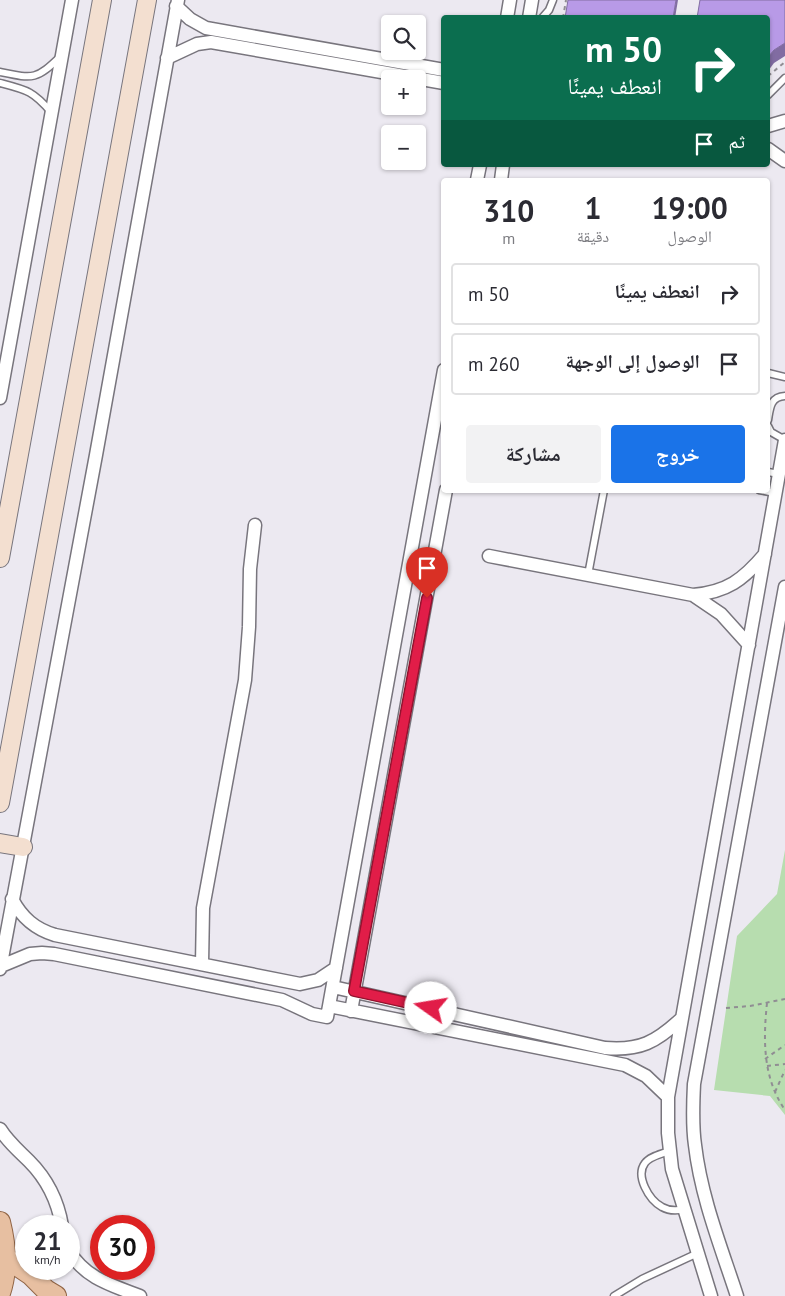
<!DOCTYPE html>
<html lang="ar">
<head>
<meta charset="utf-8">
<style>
	:root { --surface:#fff; --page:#f2f2f3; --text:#2b2b33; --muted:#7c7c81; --line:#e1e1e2; --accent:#1a73e8 }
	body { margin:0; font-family:"PT Sans","Noto Naskh Arabic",sans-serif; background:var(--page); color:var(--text); direction:rtl; height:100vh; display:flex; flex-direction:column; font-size:19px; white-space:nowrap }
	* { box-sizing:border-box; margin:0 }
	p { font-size:16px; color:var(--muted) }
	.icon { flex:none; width:28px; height:28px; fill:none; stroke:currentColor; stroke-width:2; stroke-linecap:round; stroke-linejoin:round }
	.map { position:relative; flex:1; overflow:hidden; direction:ltr }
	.panel { position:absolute; left:441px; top:178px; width:329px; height:315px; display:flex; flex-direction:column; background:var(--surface); border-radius:5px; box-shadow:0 1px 4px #0004; direction:rtl }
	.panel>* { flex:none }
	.guide { position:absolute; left:441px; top:15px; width:329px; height:152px; border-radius:5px; box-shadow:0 1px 4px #0004; direction:rtl; background:#0b6e4f; color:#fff; overflow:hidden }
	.tools { position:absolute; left:381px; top:15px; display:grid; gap:10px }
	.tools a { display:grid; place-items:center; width:45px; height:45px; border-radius:5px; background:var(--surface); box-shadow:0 1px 4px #0004; font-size:25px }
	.speed { position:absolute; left:15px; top:1215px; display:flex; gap:10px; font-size:25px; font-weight:700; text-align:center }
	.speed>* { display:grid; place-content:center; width:65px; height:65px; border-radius:50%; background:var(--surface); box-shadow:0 1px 4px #0004; line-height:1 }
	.speed small { font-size:12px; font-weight:400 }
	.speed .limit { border:8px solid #d22; background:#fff; color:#111 }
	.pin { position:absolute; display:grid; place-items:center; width:42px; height:42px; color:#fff; margin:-51px -21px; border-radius:50% 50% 50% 0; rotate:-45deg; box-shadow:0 0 5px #0007 }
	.pin .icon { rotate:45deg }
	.me { position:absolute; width:55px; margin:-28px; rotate:283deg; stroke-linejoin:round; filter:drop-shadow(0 0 4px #0008) }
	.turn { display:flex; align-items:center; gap:18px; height:105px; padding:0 25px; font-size:22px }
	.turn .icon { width:65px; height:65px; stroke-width:2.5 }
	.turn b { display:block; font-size:35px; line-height:42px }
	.then { display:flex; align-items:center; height:48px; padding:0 25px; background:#0003; gap:10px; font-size:19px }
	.eta { display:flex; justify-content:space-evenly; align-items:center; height:85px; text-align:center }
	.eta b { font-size:30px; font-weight:700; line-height:35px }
	.button { display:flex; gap:10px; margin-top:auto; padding:10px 25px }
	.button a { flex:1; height:58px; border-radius:5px; background:var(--accent); color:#fff; font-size:20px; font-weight:700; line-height:58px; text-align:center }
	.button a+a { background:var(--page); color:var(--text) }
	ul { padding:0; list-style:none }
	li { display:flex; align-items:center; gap:15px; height:62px; margin:0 10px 8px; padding:0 15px; border:2px solid var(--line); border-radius:5px }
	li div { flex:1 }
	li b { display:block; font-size:19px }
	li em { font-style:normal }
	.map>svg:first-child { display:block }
	.green { fill:#b7ddaf }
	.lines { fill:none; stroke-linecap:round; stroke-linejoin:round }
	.service-casing { stroke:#78757d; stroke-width:9 }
	.minor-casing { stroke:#78757d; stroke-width:15 }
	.secondary-casing { stroke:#78757d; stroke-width:20 }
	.primary-casing { stroke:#906445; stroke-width:22 }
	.path { stroke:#908d93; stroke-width:2; stroke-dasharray:4 4; stroke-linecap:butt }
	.service { stroke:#fff; stroke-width:6 }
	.minor { stroke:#fff; stroke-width:12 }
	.secondary { stroke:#f3dfd0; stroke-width:18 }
	.primary { stroke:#e7bfa1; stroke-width:20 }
	.shaded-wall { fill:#816ca2 }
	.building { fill:#b89ae7; stroke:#816ca2 }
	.route-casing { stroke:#92132f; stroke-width:12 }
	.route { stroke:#e11d48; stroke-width:9 }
</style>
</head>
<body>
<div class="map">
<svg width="785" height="1296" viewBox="0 0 785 1296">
	<rect width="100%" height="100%" fill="#ece9f1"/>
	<path class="green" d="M785,850V1115L770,1096L714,1090L737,936L777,894Z"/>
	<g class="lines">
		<defs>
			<path id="service" d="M542,18L549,10L553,0
				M0,72C34,79 36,80 61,56
				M0,83C27,90 33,91 51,112
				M768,95L785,78
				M768,373L785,377
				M768,420C770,408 770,397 785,396
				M768,426L771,432L785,440
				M768,472L779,474
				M759,490L775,493
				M588,575L604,490
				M669,1151C662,1154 650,1156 645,1163C635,1176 649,1200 662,1207C669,1211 677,1211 685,1209
				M614,1296L642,1279L698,1253"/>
			<path id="minor" d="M176,6L190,19L206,28L444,70
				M507,18L510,0
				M529,18L532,0
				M167,58L197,44L211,42L444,83
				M768,126L785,121
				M768,149L785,161
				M477,180L480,165
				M501,180L503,165
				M0,398L72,0
				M489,556L693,595C727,592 743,580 765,554
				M693,595L721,614L749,645
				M12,899C22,918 35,929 55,935L300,984L318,980L336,968
				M202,964L203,908L245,680L249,627L250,569L255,525
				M1,966L30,954L42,953L54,954L282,1000L312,1014L327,1017L444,370
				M0,969L96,455L178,0
				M333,987L605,1048C640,1051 656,1042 681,1019
				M329,1006L625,1065L646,1076L668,1097
				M351,1011L446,490
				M0,1129C8,1142 18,1150 29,1161C47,1179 58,1202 62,1226
				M69,1251C85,1278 111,1285 140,1296
				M711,1296L672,1169L668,1133V1097L785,440
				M737,1296C721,1247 701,1197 695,1145C692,1125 693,1104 694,1084L785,587"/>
			<path id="secondary" d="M0,558L102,0
				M0,803L147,0
				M0,843L23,847"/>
			<path id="primary" d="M0,1222C6,1246 8,1270 0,1293
				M6,1258L31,1275L46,1290L56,1296"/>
		</defs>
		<use href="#service" class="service-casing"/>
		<use href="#minor" class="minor-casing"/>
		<use href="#secondary" class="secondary-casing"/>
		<use href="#primary" class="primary-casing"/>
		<path class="path" d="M563,18L566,0
			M768,76L785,62
			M767,1003C763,1041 763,1078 785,1110
			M726,1008L750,1006L785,999
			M765,1059L785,1045
			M767,1066L785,1064
			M775,1092L785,1070"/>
		<use href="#service" class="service"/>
		<use href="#minor" class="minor"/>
		<use href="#secondary" class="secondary"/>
		<use href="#primary" class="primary"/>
	</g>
	<path class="shaded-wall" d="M676,0H678L675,18H673Z
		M785,43V56L774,63L768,71V57L774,50Z"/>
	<path class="building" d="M568,0H676L673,18H565Z
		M700,0H785V43L774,50L768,57V18H697Z"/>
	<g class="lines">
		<defs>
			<path id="route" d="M427,598L354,991L431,1008"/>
		</defs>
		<use href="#route" class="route-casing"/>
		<use href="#route" class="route"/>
	</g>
</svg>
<div class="tools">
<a><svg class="icon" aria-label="search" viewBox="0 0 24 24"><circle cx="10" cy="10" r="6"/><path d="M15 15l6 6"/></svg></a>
<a>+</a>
<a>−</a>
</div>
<div class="speed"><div>21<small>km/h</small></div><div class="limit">30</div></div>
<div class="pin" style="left:427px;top:598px;background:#d93025"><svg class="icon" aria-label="arrive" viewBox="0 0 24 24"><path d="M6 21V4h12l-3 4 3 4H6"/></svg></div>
<svg class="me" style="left:431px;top:1008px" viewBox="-20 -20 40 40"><circle r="19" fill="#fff"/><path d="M0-13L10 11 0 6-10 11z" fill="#e11d48"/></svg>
<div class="guide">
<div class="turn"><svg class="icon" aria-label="right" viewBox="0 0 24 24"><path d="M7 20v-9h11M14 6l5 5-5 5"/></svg><div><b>50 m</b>انعطف يمينًا</div></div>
<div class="then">ثم<svg class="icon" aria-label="arrive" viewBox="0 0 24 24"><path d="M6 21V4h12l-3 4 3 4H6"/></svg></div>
</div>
<section class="panel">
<div class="eta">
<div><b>19:00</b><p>الوصول</p></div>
<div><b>1</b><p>دقيقة</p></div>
<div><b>310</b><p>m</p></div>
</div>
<ul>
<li><svg class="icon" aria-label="right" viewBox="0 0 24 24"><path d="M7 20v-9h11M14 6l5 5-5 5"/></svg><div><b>انعطف يمينًا</b></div><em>50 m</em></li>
<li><svg class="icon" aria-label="arrive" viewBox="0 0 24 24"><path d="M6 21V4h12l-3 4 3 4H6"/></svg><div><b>الوصول إلى الوجهة</b></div><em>260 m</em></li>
</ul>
<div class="button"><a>خروج</a><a>مشاركة</a></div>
</section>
</div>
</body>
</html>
